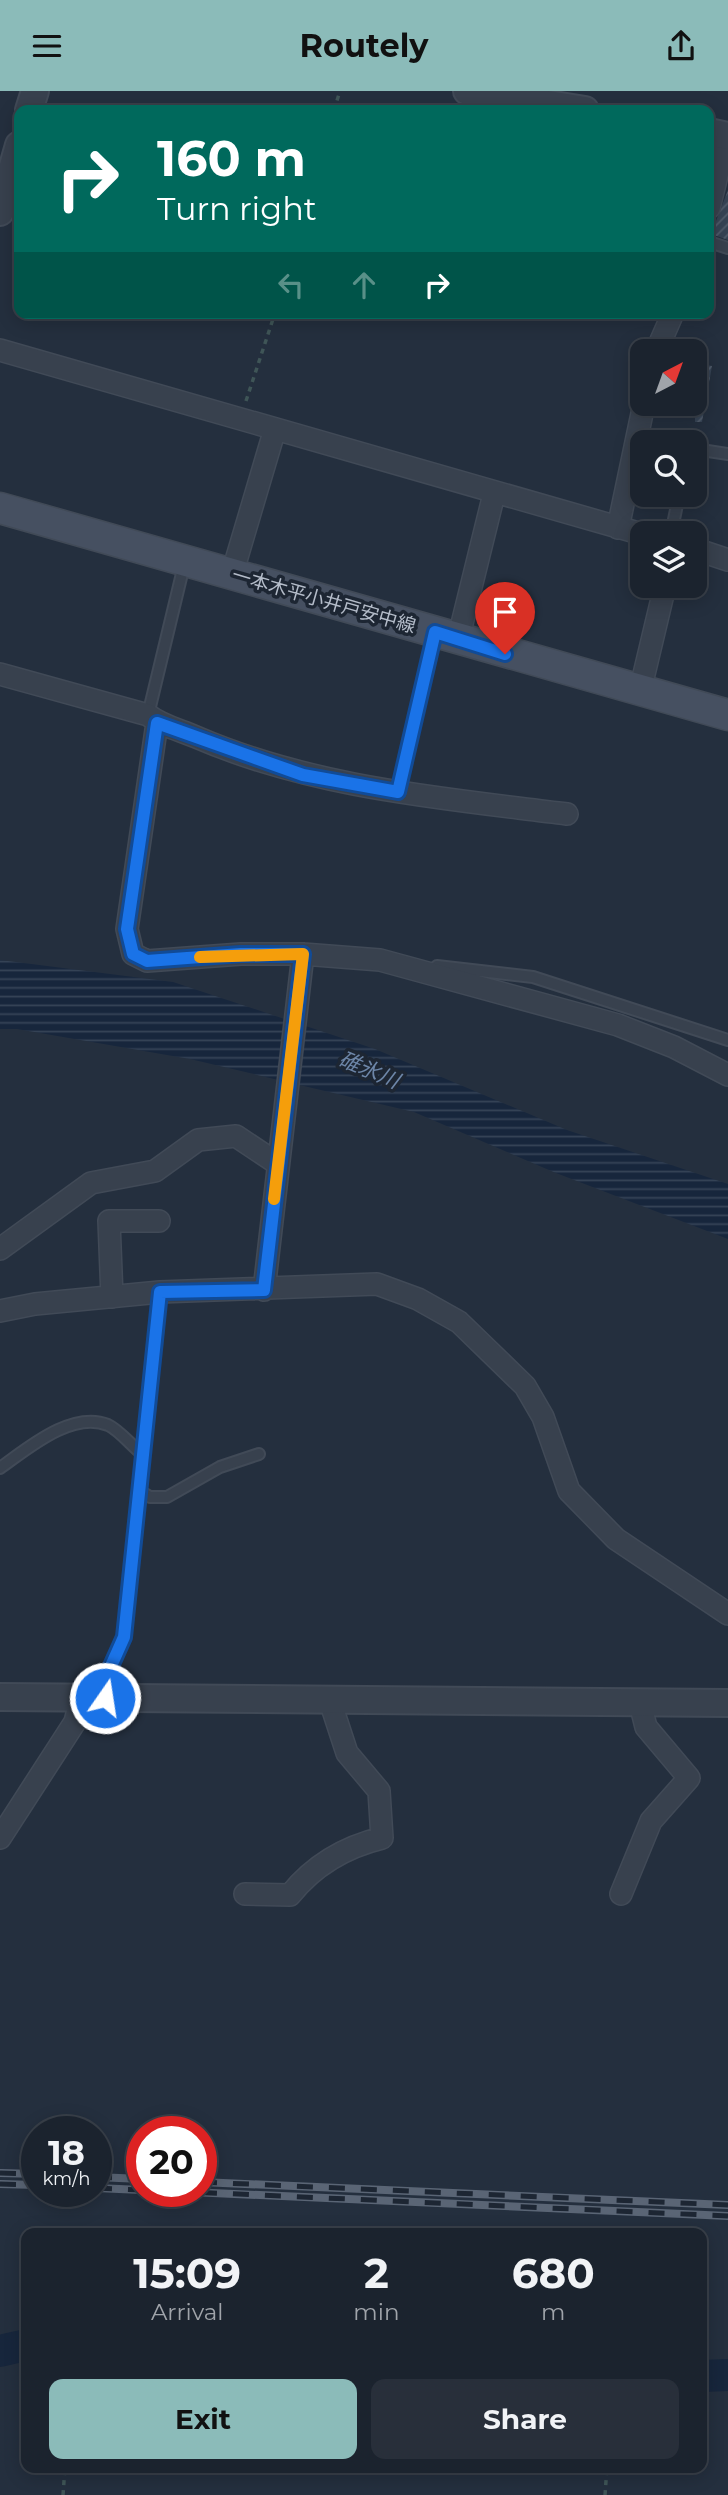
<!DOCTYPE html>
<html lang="en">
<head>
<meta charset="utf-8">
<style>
	:root { --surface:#1b232e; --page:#282f3a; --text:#f1f3f6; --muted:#a0a4aa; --line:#39404a; --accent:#8bbbb9 }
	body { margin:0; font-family:Montserrat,"Noto Sans JP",sans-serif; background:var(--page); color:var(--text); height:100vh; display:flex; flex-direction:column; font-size:26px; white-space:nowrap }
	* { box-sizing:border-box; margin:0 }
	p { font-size:23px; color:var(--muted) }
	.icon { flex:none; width:38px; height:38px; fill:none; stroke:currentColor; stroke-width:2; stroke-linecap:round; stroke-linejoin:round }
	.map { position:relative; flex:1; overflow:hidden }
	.panel { position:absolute; left:21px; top:2137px; width:686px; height:245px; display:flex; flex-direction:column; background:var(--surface); border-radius:14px; box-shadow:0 4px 18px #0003,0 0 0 2px var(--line) }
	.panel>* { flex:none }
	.banner { position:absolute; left:14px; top:14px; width:700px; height:214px; border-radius:14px; box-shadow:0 4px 18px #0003,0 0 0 2px var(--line); background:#00695c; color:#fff; overflow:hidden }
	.needle { width:46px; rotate:41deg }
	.tools { position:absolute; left:630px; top:248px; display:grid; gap:14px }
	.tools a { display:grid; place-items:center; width:77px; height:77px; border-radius:14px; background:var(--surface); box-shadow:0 4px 18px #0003,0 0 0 2px var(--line); font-size:35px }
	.speed { position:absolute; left:21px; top:2025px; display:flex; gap:14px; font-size:35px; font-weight:700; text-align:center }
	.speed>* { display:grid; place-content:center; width:91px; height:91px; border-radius:50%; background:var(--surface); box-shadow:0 4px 18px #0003,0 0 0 2px var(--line); line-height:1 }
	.speed small { font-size:18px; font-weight:400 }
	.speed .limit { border:10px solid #d22; background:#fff; color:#111 }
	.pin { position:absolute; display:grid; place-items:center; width:60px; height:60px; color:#fff; margin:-72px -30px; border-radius:50% 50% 50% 0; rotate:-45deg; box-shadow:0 0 7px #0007 }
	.pin .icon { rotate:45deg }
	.me { position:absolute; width:77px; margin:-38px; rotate:13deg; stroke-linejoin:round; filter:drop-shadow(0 0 5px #0008) }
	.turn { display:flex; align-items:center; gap:24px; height:147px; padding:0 28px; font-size:32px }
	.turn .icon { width:91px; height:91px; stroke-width:2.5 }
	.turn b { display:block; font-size:49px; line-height:60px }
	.lanes { display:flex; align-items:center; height:66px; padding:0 28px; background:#0003; justify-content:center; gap:35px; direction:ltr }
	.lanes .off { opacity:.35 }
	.eta { display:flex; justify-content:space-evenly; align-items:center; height:119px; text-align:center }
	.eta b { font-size:42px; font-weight:700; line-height:49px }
	.cta { display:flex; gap:14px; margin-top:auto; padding:14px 28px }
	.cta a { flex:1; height:80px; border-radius:14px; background:var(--accent); color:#111; font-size:28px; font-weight:700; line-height:80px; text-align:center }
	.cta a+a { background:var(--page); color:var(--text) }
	header { display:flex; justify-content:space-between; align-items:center; height:91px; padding:0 28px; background:var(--accent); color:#111; font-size:32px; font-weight:700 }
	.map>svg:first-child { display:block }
	.water { fill:url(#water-rules) }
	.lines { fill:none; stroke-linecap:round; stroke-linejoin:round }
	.river { stroke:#17263c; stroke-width:32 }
	.building { fill:url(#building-hatch) }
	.service-casing { stroke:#414a57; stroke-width:14 }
	.minor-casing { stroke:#414a57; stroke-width:24 }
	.tertiary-casing { stroke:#414a57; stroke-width:30 }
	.secondary-casing { stroke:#414a57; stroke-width:33 }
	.path { stroke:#3f5557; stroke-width:3.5; stroke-dasharray:5 5; stroke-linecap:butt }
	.service { stroke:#38414e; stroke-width:10 }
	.minor { stroke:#38414e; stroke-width:21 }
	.tertiary { stroke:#38414e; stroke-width:26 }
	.secondary { stroke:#465061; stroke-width:30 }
	.rail-casing { stroke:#5a6575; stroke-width:8 }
	.rail { stroke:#1d2633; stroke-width:5; stroke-dasharray:16; stroke-linecap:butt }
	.route-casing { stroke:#114b97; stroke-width:18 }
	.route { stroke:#1a73e8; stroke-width:12 }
	.slow { stroke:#f59e0b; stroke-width:12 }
	.labels { text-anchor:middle; stroke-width:7; stroke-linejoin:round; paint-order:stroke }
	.street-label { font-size:19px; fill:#b4bcc9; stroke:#1d2633 }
	.water-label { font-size:21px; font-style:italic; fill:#6d86a8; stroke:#1d2633 }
</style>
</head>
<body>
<header><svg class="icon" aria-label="menu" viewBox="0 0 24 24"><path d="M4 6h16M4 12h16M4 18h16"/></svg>Routely<svg class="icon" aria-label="share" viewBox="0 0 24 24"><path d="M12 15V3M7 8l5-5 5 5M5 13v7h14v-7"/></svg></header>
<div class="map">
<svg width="728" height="2404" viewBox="0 0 728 2404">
	<defs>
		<pattern id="water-rules" width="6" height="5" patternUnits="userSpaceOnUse" patternTransform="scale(1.75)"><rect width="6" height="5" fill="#17263c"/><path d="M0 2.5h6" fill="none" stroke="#364457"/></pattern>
		<pattern id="building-hatch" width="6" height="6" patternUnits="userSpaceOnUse" patternTransform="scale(1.75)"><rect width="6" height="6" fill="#364354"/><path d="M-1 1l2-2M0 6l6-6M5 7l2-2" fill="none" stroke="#515c6b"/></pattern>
	</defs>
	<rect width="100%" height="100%" fill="#242f3e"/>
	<path class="water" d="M0,869L173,891L375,958L567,1039L728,1093V1148L556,1082L414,1021L190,968L17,938H0Z"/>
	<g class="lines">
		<path class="river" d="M0,2260L26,2254
			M702,2285L728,2284"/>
	</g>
	<path class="building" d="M728,99V149L711,143Z
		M695,272L712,275L702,331H695Z"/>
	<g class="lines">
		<defs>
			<path id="service" d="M709,151L728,157
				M637,349L657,352
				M695,358L728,363
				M671,443L679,404
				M148,624L185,470
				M398,701L434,544
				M434,878L437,875L533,886L728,949
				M0,1377C27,1358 72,1319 108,1334C119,1339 131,1354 141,1362
				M138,1399L150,1406H167L220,1376L259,1363
				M105,1607L103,1593L124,1546L160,1201"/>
			<path id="minor" d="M709,117L727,44
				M0,259L642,443
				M656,261L673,222
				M618,437L644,313
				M695,458L728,469
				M232,483L275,338
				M458,549L494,403
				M0,583L148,624C162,635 180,639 196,646C314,697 441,707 567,723
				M640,600L665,495
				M157,632L127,838L133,863L147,870L241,863H303L380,869L618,934L674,956L728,984
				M0,1158L91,1092L155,1080L198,1049L236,1045L278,1073
				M264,1199L303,863
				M112,1206L109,1130H159
				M0,1220L35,1213L160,1201L377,1193L418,1208L459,1231L525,1295L543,1326L569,1400L616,1448L728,1523
				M0,1747L75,1631L81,1607
				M245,1803L290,1804C314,1774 345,1756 382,1747L379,1700L347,1662L330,1610
				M621,1803L651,1730L689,1687L646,1636L640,1612"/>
			<path id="tertiary" d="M467,0L585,19
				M29,19L35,0
				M709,41L728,45
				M0,121L19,54
				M0,1606L728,1612"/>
			<path id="secondary" d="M0,417L728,624"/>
		</defs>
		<use href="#service" class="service-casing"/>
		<use href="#minor" class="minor-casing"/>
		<use href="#tertiary" class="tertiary-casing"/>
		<use href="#secondary" class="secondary-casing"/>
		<path class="path" d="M334,19L340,0
			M246,310L275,222
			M63,2404L65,2376
			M605,2404L607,2376"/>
		<use href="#service" class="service"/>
		<use href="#minor" class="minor"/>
		<use href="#tertiary" class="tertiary"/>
		<use href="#secondary" class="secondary"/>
		<defs>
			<path id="rail" d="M0,2082L37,2083
				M96,2086L142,2088
				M201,2091L728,2114
				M0,2093L37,2094
				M96,2097L142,2099
				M169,2100L728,2125"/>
		</defs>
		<use href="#rail" class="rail-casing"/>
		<use href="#rail" class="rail"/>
	</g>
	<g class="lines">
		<defs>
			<path id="route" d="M105,1607L103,1593L124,1546L160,1201L264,1199L303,863H241L147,870L133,863L127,838L157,632L303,684L398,701L435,541L505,563"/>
		</defs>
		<use href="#route" class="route-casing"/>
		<use href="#route" class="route"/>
		<path class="slow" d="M200,866L303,863L274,1108"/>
	</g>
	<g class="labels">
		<g class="street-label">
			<text transform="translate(324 509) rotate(16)" y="7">一本木平小井戸安中線</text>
		</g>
		<g class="water-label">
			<text transform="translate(369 979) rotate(23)" y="7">碓氷川</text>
		</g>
	</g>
</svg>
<div class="tools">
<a><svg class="needle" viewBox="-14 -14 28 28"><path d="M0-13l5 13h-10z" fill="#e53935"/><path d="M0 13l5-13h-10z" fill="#a0a4aa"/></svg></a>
<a><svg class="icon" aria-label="search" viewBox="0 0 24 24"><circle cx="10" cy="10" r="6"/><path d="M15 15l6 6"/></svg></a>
<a><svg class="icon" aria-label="layers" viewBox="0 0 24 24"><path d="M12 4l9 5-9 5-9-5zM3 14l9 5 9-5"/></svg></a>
</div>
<div class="speed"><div>18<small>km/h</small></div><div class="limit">20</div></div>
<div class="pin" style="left:505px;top:563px;background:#d93025"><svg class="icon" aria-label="arrive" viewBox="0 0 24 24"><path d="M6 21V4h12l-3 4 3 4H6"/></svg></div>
<svg class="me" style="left:105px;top:1607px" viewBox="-20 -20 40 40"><circle r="17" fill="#1a73e8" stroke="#fff" stroke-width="3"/><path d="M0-11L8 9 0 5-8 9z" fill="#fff"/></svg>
<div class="banner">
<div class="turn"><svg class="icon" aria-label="right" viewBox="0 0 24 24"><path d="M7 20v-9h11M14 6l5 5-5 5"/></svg><div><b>160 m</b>Turn right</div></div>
<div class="lanes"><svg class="icon off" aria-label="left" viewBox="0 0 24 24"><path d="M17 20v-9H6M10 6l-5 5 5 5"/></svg><svg class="icon off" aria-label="ahead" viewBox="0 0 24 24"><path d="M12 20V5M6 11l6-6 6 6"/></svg><svg class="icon" aria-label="right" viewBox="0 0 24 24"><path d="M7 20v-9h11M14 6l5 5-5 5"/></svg></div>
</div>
<section class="panel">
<div class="eta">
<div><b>15:09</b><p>Arrival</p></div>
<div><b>2</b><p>min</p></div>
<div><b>680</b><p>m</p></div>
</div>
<div class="cta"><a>Exit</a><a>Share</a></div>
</section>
</div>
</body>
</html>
